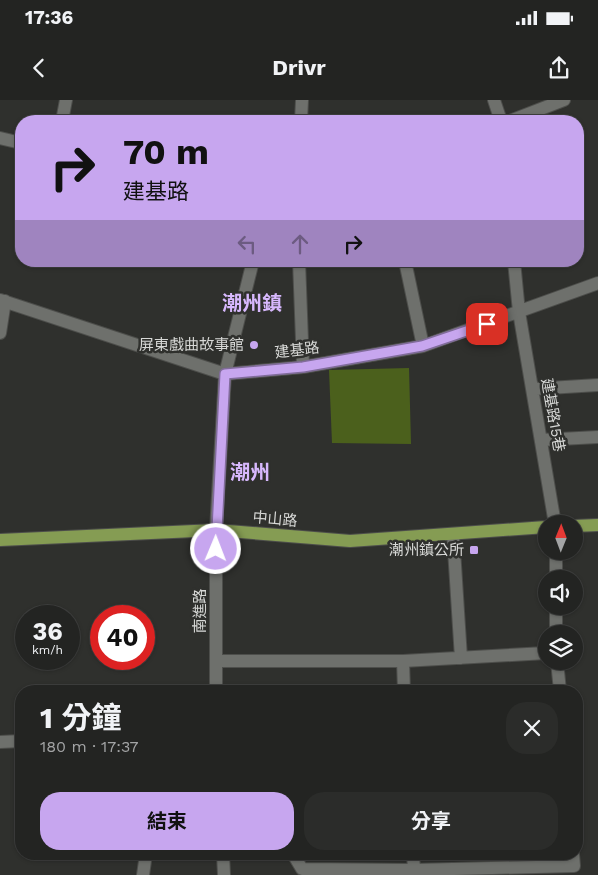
<!DOCTYPE html>
<html lang="zh-TW">
<head>
<meta charset="utf-8">
<style>
	:root { --surface:#232422; --page:#2b2c2a; --text:#f1f3f6; --muted:#a3a4a5; --line:#404140; --accent:#c7a6ef }
	body { margin:0; font-family:"Work Sans","Noto Sans TC",sans-serif; background:var(--page); color:var(--text); height:100vh; display:flex; flex-direction:column; font-size:19px; white-space:nowrap }
	* { box-sizing:border-box; margin:0 }
	p { font-size:16px; color:var(--muted) }
	.icon { flex:none; width:28px; height:28px; fill:none; stroke:currentColor; stroke-width:2; stroke-linecap:round; stroke-linejoin:round }
	.map { position:relative; flex:1; overflow:hidden }
	.sheet { position:absolute; left:15px; top:585px; width:568px; height:175px; display:flex; flex-direction:column; background:var(--surface); border-radius:20px; box-shadow:0 1px 4px #0004,0 0 0 1px var(--line) }
	.sheet>* { flex:none }
	.top-card { position:absolute; left:15px; top:15px; width:569px; height:152px; border-radius:20px; box-shadow:0 1px 4px #0004,0 0 0 1px var(--line); background:#c7a6ef; color:#111; overflow:hidden }
	.needle { width:32px; rotate:1deg }
	.fabs { position:absolute; left:538px; top:415px; display:grid; gap:10px }
	.fabs a { display:grid; place-items:center; width:45px; height:45px; border-radius:50%; background:var(--surface); box-shadow:0 1px 4px #0004,0 0 0 1px var(--line); font-size:25px }
	.speed { position:absolute; left:15px; top:505px; display:flex; gap:10px; font-size:25px; font-weight:700; text-align:center }
	.speed>* { display:grid; place-content:center; width:65px; height:65px; border-radius:50%; background:var(--surface); box-shadow:0 1px 4px #0004,0 0 0 1px var(--line); line-height:1 }
	.speed small { font-size:12px; font-weight:400 }
	.speed .limit { border:8px solid #d22; background:#fff; color:#111 }
	.pin { position:absolute; display:grid; place-items:center; width:42px; height:42px; color:#fff; margin:-21px; border-radius:10px; box-shadow:0 2px 8px #0006 }
	.me { position:absolute; width:55px; margin:-28px; rotate:1deg; stroke-linejoin:round; filter:drop-shadow(0 0 4px #0008) }
	.turn { display:flex; align-items:center; gap:18px; height:105px; padding:0 25px; font-size:22px }
	.turn .icon { width:65px; height:65px; stroke-width:2.5 }
	.turn b { display:block; font-size:35px; line-height:42px }
	.lanes { display:flex; align-items:center; height:48px; padding:0 25px; background:#0003; justify-content:center; gap:25px; direction:ltr }
	.lanes .off { opacity:.35 }
	.round { display:grid; place-items:center; flex:none; width:52px; height:52px; border-radius:20px; background:var(--page) }
	.summary { display:flex; align-items:center; justify-content:space-between; height:85px; padding:0 25px }
	h1 { font-size:30px; font-weight:700; line-height:38px }
	.cta { display:flex; gap:10px; margin-top:auto; padding:10px 25px }
	.cta a { flex:1; height:58px; border-radius:20px; background:var(--accent); color:#111; font-size:20px; font-weight:700; line-height:58px; text-align:center }
	.cta a+a { background:var(--page); color:var(--text) }
	.status { display:flex; justify-content:space-between; align-items:center; height:35px; padding:0 25px; background:var(--surface); direction:ltr }
	.status svg { height:14px; fill:currentColor }
	header { display:flex; justify-content:space-between; align-items:center; height:65px; padding:0 25px; background:var(--surface); font-size:22px; font-weight:700 }
	.map>svg:first-child { display:block }
	.green { fill:#4b601c }
	.lines { fill:none; stroke-linecap:round; stroke-linejoin:round }
	.minor-casing { stroke:#4d4e4b; stroke-width:14 }
	.major-casing { stroke:#4d4e4b; stroke-width:14 }
	.minor { stroke:#6e706c; stroke-width:12 }
	.major { stroke:#859c53; stroke-width:12 }
	.route-casing { stroke:#816c9b; stroke-width:12 }
	.route { stroke:#c7a6ef; stroke-width:9 }
	.poi-dot { fill:#c7a6ef; stroke:#2f302d; stroke-width:2 }
	.labels { text-anchor:middle; stroke-width:5; stroke-linejoin:round; paint-order:stroke }
	.poi-label { font-size:15px; fill:#d7d8d6; stroke:#2f302d; text-anchor:end }
	.street-label { font-size:15px; fill:#d7d8d6; stroke:#2f302d }
	.district-label { font-size:20px; font-weight:bold; fill:#d7b8fd; stroke:#2f302d }
</style>
</head>
<body>
<div class="status"><b>17:36</b><svg viewBox="0 0 49 12"><path d="M0 12V9h3v3zM5 12V6h3v6zM10 12V3h3v9zM15 12V0h3v12zM26 1h20v11H26zM47 4h2v5h-2z"/></svg></div>
<header><svg class="icon" aria-label="back" viewBox="0 0 24 24"><path d="M15 5l-7 7 7 7"/></svg>Drivr<svg class="icon" aria-label="share" viewBox="0 0 24 24"><path d="M12 15V3M7 8l5-5 5 5M5 13v7h14v-7"/></svg></header>
<div class="map">
<svg width="598" height="775" viewBox="0 0 598 775">
	<rect width="100%" height="100%" fill="#2f302d"/>
	<path class="green" d="M409,268L411,344L332,343L329,270Z"/>
	<g class="lines">
		<defs>
			<path id="minor" d="M494,0L501,21
				M62,21L66,0
				M301,21L302,0
				M510,21L564,0
				M0,38L21,43
				M299,161L303,267
				M405,161L423,246
				M514,161L519,212L555,424
				M0,200L225,274L303,267L423,246L598,183
				M0,233L5,201
				M532,289L598,285
				M541,340L598,337
				M453,434L461,558
				M556,451V479
				M556,506V534
				M216,561H403L546,553
				M403,561L404,591
				M557,561L560,591
				M216,591V430L225,274L253,161
				M0,642L21,641
				M223,754L224,775
				M293,754L302,769L414,770L574,766L573,754
				M413,754L414,770
				M143,775L146,754"/>
			<path id="major" d="M574,426L598,425
				M0,440L216,430L350,441L546,427"/>
		</defs>
		<use href="#minor" class="minor-casing"/>
		<use href="#major" class="major-casing"/>
		<use href="#minor" class="minor"/>
		<use href="#major" class="major"/>
	</g>
	<g class="lines">
		<defs>
			<path id="route" d="M216,449L225,274L303,267L422,246L487,224"/>
		</defs>
		<use href="#route" class="route-casing"/>
		<use href="#route" class="route"/>
	</g>
	<g class="poi-dot">
		<circle cx="254" cy="245" r="5"/>
		<rect x="469" y="445" width="10" height="10" rx="2.5"/>
	</g>
	<g class="labels">
		<g class="poi-label">
			<text x="244" y="250">屏東戲曲故事館</text>
			<text x="464" y="455">潮州鎮公所</text>
		</g>
		<g class="street-label">
			<text transform="translate(297 250) rotate(-7)" y="5">建基路</text>
			<text transform="translate(553 315) rotate(80)" y="5">建基路15巷</text>
			<text transform="translate(275 419) rotate(5)" y="5">中山路</text>
			<text transform="translate(200 511) rotate(-90)" y="5">南進路</text>
		</g>
		<g class="district-label">
			<text x="252" y="210">潮州鎮</text>
			<text x="250" y="379">潮州</text>
		</g>
	</g>
</svg>
<div class="fabs">
<a><svg class="needle" viewBox="-14 -14 28 28"><path d="M0-13l5 13h-10z" fill="#e53935"/><path d="M0 13l5-13h-10z" fill="#a3a4a5"/></svg></a>
<a><svg class="icon" aria-label="sound" viewBox="0 0 24 24"><path d="M4 9h4l5-4v14l-5-4H4zM17 9q2 3 0 6"/></svg></a>
<a><svg class="icon" aria-label="layers" viewBox="0 0 24 24"><path d="M12 4l9 5-9 5-9-5zM3 14l9 5 9-5"/></svg></a>
</div>
<div class="speed"><div>36<small>km/h</small></div><div class="limit">40</div></div>
<div class="pin" style="left:487px;top:224px;background:#d93025"><svg class="icon" aria-label="arrive" viewBox="0 0 24 24"><path d="M6 21V4h12l-3 4 3 4H6"/></svg></div>
<svg class="me" style="left:216px;top:449px" viewBox="-20 -20 40 40"><circle r="17" fill="#c7a6ef" stroke="#fff" stroke-width="3"/><path d="M0-11L8 9 0 5-8 9z" fill="#fff"/></svg>
<div class="top-card">
<div class="turn"><svg class="icon" aria-label="right" viewBox="0 0 24 24"><path d="M7 20v-9h11M14 6l5 5-5 5"/></svg><div><b>70 m</b>建基路</div></div>
<div class="lanes"><svg class="icon off" aria-label="left" viewBox="0 0 24 24"><path d="M17 20v-9H6M10 6l-5 5 5 5"/></svg><svg class="icon off" aria-label="ahead" viewBox="0 0 24 24"><path d="M12 20V5M6 11l6-6 6 6"/></svg><svg class="icon" aria-label="right" viewBox="0 0 24 24"><path d="M7 20v-9h11M14 6l5 5-5 5"/></svg></div>
</div>
<section class="sheet">
<div class="summary"><div><h1>1 分鐘</h1><p>180 m · 17:37</p></div><a class="round"><svg class="icon" aria-label="close" viewBox="0 0 24 24"><path d="M6 6l12 12M18 6L6 18"/></svg></a></div>
<div class="cta"><a>結束</a><a>分享</a></div>
</section>
</div>
</body>
</html>
